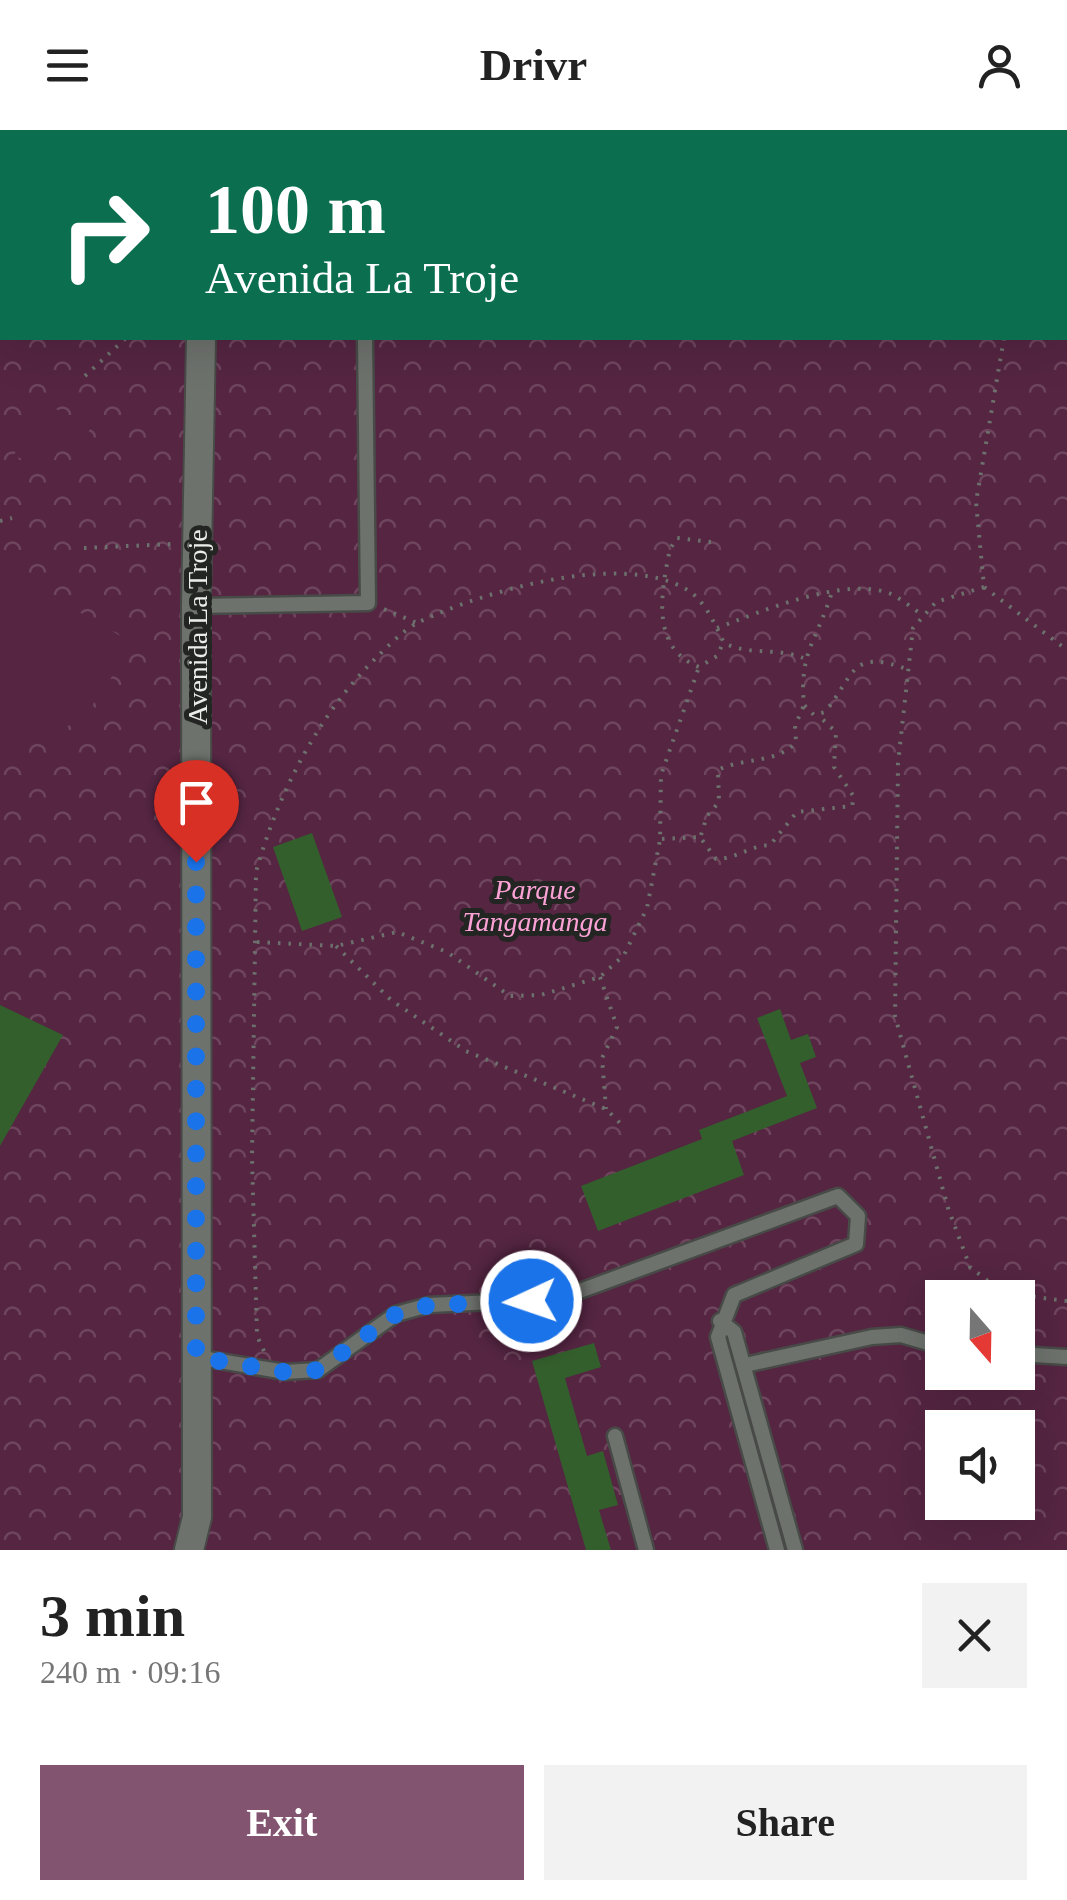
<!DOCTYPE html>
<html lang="en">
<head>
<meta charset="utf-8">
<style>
	:root { --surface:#fff; --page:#f2f2f2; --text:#222; --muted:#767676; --accent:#82546f }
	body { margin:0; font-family:"Times New Roman",serif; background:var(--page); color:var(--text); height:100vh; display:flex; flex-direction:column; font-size:38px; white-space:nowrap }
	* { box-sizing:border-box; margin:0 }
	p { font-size:32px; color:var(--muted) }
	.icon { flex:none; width:55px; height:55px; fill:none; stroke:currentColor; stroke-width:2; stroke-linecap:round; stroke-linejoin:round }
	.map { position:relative; height:1420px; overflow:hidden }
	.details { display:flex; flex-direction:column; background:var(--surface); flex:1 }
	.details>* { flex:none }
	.banner { position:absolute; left:0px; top:0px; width:1068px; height:210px; box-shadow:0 10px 40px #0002; background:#0b6e4f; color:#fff; overflow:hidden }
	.needle { width:65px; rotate:160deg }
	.buttons { position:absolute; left:925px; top:1150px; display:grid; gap:20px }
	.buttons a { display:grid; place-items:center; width:110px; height:110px; border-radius:0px; background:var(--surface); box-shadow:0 10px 40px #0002; font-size:50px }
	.pin { position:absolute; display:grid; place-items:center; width:85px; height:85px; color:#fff; margin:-102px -42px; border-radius:50% 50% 50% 0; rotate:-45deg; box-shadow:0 0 10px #0007 }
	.pin .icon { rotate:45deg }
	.me { position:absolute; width:110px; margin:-55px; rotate:267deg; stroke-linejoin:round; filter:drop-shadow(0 0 8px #0008) }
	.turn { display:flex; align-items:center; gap:35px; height:210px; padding:0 40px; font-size:45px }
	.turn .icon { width:130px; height:130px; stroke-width:2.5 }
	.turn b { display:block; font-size:70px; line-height:85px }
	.round { display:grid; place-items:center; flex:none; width:105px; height:105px; border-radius:0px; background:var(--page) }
	.head { display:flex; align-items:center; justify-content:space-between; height:170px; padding:0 40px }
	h1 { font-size:60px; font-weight:700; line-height:75px }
	.primary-button { display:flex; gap:20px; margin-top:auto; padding:20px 40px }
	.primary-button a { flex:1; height:115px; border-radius:0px; background:var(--accent); color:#fff; font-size:40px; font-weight:700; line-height:115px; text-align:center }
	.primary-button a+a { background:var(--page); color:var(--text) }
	header { display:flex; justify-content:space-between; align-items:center; height:130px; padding:0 40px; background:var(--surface); font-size:45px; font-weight:700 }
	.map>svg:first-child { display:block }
	.park { fill:url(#park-crowns); fill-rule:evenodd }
	.garden { fill:#552542 }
	.building { fill:#335f2c }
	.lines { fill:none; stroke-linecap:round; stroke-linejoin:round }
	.service-casing { stroke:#484a47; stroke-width:19 }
	.minor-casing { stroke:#484a47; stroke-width:32 }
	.path { stroke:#6d706c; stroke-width:4; stroke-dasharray:2.5 8; stroke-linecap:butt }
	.service { stroke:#6e726d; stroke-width:14 }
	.minor { stroke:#6e726d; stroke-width:28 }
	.route { stroke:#1a73e8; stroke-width:18; stroke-dasharray:0 32.4 }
	.labels { text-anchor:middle; stroke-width:10; stroke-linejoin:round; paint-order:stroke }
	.street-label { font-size:28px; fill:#ebedea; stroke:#222521 }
	.park-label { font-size:28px; font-style:italic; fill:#fca2d6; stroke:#222521 }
</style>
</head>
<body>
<header><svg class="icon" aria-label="menu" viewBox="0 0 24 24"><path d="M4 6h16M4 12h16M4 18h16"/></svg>Drivr<svg class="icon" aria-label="person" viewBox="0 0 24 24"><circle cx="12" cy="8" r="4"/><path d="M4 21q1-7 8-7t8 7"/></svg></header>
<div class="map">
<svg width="1067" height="1420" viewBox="0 0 1067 1420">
	<defs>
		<pattern id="park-crowns" width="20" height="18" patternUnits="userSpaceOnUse" patternTransform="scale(2.5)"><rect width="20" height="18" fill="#552542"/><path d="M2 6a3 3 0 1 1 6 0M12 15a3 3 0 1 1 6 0" fill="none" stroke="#6e455d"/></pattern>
	</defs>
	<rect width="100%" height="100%" fill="#2c2f2b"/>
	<path class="park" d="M0,0H1067V1420H0ZM2,2H1065V208H2ZM942,1168H1018V1242H942ZM942,1298H1018V1372H942Z"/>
	<path class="garden" d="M42,272L91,297L77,324L61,316L47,341L14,325Z
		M0,436L129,511C100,579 74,606 0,621Z"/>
	<path class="building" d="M312,703L342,787L302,801L273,717Z
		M0,875L63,905L0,1016Z
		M780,879L791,910L808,904L816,927L800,933L817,978L732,1011L744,1045L598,1101L581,1056L702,1009L699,1000L787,966L757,888Z
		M594,1213L601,1237L565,1248L587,1326L603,1321L618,1375L599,1380L611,1420H586L532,1231Z"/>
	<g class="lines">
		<defs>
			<path id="service" d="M363,0V2
				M196,476L368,473L365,208
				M720,1191L734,1202L795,1420
				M1018,1224L1067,1227
				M196,1227L285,1242L318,1240L396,1184L429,1175L558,1169L838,1066L858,1086L856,1114L734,1165L718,1207L777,1420
				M745,1235L872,1207L901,1205L942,1217
				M615,1306L646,1420"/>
			<path id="minor" d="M205,2V0
				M189,1420L197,1387L196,476L201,208"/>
		</defs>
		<use href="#service" class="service-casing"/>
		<use href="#minor" class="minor-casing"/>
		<path class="path" d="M155,0L156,2
			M1013,0V2
			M1004,208L976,372L984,457L1067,520
			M85,246L126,208
			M0,391L12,388
			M711,412L677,408L670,419C661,462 650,518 699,537L717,526L723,513
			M84,418L173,414
			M984,457L936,472L913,498L898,633L895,886L948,1078L970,1137L1003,1163L1067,1171
			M831,465C816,512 799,523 804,575L814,585L825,582C855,545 850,517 909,540
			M384,479L417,493
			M717,498C760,482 846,445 891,464C902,469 913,479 924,486
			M701,705L707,686L719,672L718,640C744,627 777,634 796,612L795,596L804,575
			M662,709L700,707L716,729C736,729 749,716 770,715L797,682L852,676L854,667L834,637L836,602L819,586
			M257,812L336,816L397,802L447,822L510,866L541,865L600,847L624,825L647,778L660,710L661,645L699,537
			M336,816L391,870L466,921L606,979L623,996
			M600,847L617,897L602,928L606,979
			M264,1221L257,1206L252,1028L256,742C278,663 319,583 378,526C390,514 405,499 419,492C484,461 618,422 684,458C705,469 714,493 724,513C750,526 776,517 803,528"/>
		<use href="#service" class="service"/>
		<use href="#minor" class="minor"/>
	</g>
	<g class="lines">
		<path class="route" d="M196,732V1227L285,1242L318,1240L396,1184L430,1175L531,1171"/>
	</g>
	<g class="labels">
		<g class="street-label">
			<text transform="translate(197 497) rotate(-90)" y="10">Avenida La Troje</text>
		</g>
		<g class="park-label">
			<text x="535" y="769">Parque<tspan x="535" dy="32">Tangamanga</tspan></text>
		</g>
	</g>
</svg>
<div class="buttons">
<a><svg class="needle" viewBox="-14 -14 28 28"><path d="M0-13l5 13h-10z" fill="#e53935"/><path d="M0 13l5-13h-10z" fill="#767676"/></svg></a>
<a><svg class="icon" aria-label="sound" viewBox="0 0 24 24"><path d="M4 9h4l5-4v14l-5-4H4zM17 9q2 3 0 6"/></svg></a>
</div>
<div class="pin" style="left:196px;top:732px;background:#d93025"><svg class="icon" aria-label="arrive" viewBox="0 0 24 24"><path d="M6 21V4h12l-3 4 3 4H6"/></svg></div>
<svg class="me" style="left:531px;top:1171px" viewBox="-20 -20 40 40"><circle r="17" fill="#1a73e8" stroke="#fff" stroke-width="3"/><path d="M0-11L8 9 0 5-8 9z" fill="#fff"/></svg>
<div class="banner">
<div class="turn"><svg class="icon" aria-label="right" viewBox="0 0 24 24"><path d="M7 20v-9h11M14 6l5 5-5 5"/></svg><div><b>100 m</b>Avenida La Troje</div></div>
</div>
</div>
<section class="details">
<div class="head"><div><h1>3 min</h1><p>240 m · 09:16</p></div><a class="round"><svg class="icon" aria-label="close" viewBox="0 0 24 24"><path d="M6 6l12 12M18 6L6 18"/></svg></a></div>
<div class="primary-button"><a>Exit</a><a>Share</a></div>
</section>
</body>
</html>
